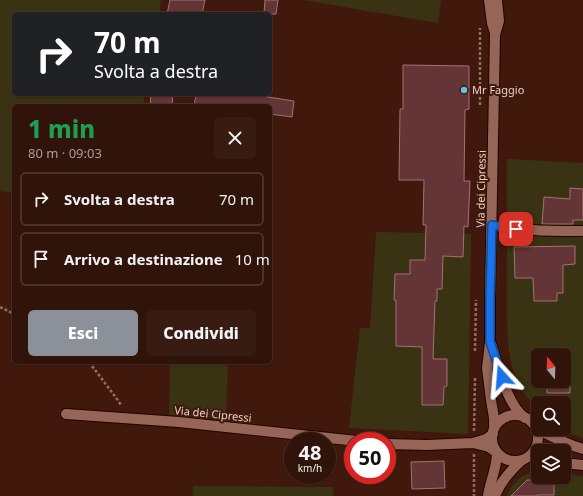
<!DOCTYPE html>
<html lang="it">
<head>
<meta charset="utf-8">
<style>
	:root { --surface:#301309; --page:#381c12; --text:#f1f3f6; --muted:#a89e9c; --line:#4b322a; --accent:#8c9099 }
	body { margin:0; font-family:"Noto Sans",sans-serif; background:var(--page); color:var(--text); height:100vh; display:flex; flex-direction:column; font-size:15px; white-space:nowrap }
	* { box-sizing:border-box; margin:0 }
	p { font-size:13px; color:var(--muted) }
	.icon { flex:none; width:22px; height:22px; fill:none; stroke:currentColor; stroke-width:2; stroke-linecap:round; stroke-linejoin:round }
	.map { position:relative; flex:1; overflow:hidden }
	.drawer { position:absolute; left:12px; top:104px; width:260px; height:260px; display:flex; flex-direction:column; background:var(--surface); border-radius:6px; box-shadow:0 1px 3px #0004,0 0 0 1px var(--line) }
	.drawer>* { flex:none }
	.banner { position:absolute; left:12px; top:12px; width:260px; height:84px; border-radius:6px; box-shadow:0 1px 3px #0004,0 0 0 1px var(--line); background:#202124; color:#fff; overflow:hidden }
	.needle { width:26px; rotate:341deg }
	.fabs { position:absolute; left:531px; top:348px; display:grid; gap:8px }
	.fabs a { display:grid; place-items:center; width:40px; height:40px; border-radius:6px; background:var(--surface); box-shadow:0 1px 3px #0004,0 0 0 1px var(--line); font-size:20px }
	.speed { position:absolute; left:284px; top:432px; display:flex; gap:8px; font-size:20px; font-weight:700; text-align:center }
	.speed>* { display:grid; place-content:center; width:52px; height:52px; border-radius:50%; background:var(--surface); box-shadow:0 1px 3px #0004,0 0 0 1px var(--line); line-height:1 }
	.speed small { font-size:10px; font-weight:400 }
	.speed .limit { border:6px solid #d22; background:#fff; color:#111 }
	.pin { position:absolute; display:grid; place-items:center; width:34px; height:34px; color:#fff; margin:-17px; border-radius:8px; box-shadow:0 2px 6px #0006 }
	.me { position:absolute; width:44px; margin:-22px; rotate:341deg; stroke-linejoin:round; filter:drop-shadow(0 0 3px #0008) }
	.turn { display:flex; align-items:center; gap:14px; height:84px; padding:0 16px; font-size:18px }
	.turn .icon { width:52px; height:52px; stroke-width:2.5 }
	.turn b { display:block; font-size:28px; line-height:34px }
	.round { display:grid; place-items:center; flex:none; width:42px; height:42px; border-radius:6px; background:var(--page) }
	.overview { display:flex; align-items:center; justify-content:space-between; height:68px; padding:0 16px }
	h1 { font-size:24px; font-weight:800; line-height:30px; color:#1e9e55 }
	.button { display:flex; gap:8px; margin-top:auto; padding:8px 16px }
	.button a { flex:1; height:46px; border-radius:6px; background:var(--accent); color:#fff; font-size:16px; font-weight:800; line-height:46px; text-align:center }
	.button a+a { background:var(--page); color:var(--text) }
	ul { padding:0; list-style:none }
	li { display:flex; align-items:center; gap:12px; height:54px; margin:0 8px 6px; padding:0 8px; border:2px solid var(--line); border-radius:6px }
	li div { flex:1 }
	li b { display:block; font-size:15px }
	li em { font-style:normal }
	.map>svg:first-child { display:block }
	.green { fill:#393313; fill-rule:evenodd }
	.building { fill:#633537; stroke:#a47172 }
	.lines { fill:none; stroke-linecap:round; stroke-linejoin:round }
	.minor-casing { stroke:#240200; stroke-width:12 }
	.tertiary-casing { stroke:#240200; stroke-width:12 }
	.secondary-casing { stroke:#240200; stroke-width:12 }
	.path { stroke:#8f6d63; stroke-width:2.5; stroke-dasharray:3 2; stroke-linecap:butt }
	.minor { stroke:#956657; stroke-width:10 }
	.tertiary { stroke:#956657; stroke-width:10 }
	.secondary { stroke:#956657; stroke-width:10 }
	.route-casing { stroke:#114b97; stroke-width:10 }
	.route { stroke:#1a73e8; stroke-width:7 }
	.poi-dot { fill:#5ac8e5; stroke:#40190c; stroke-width:1.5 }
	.labels { text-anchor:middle; stroke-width:4; stroke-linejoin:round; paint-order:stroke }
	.poi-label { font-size:11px; fill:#eacfc7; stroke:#40190c; text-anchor:start }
	.street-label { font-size:11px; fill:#eacfc7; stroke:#40190c }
</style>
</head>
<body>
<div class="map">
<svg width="583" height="496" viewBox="0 0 583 496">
	<rect width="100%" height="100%" fill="#40190c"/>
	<path class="green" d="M0,0H161L159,14H14V94H145L143,106H14V193L0,191Z
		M303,0H441L438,23Z
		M507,159L583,163V438L568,433L562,429H564V403H538V411C532,404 526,396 521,388C509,369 508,345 507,324ZM538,355H564V381H538Z
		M376,232L471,234L468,434L349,428L360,328H370Z
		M170,362H228L226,419L169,415Z
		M538,471V477H564V474L583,476V496H507C512,481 523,474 538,471Z
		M193,486L333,487V496H193Z"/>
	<path class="building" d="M170,0H205L202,14H167Z
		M265,0H278L276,14H264Z
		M403,65L469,66V109L465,110L464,181H470L468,227L464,226L463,257L443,256L442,289H437V301H435L433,359H447V386L444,387L443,405H422V347L396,346V300H394L395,274H410V260H425L426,225H423L424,180H399L400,109H403Z
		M151,94H173L172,106H150Z
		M196,94H249L294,101L292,117L270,114V106H194Z
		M570,188L583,189V220H573V224H542L544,197L570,199Z
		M575,246V264L563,265V293H557V301H534L533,278H515L514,247Z
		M547,381H570V393H547Z
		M444,461L445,488L412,489L411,462Z
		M527,480L554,481V495H537V496H511Z"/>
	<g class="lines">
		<defs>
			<path id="minor" d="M492,225C522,231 552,231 583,231
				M66,414L179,422L357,441
				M473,443L489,447L497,453
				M387,444L427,445L473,443L486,439L493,434"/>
			<path id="tertiary" d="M488,496C490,481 497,468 497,453
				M495,496C500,482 511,470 522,460"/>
			<path id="secondary" d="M489,0L492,23L495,33
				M491,344C498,365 507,405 525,418
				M492 438a23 23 0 1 1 46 0a23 23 0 1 1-46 0Z
				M494,428V418L491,400L487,368L490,342V297L495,35L499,21L497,0
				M535,428C551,436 566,444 583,449
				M564,463L583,465"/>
		</defs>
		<use href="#minor" class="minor-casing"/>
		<use href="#tertiary" class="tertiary-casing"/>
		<use href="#secondary" class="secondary-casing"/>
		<path class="path" d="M480,105V28
			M0,307L14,314
			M475,351L476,300
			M89,362L117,399L121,405
			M474,431L475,378
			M474,454V496"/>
		<use href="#minor" class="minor"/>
		<use href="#tertiary" class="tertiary"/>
		<use href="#secondary" class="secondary"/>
	</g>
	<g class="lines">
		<defs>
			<path id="route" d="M502,377L490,342V297L492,225L516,229"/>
		</defs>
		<use href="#route" class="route-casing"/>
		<use href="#route" class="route"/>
	</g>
	<circle class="poi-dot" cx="464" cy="90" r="4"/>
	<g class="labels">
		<g class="poi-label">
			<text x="472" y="94">Mr Faggio</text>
		</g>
		<g class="street-label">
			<text transform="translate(481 189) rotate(-89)" y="4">Via dei Cipressi</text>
			<text transform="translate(213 414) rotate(6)" y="4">Via dei Cipressi</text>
		</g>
	</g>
</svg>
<div class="fabs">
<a><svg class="needle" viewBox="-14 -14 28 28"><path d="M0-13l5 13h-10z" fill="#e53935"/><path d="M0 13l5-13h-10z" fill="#a89e9c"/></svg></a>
<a><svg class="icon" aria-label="search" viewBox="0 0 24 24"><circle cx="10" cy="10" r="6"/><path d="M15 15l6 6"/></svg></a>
<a><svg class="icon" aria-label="layers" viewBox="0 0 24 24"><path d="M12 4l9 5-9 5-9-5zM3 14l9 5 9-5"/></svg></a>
</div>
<div class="speed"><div>48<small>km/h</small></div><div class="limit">50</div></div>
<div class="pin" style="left:516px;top:229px;background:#d93025"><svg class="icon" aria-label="arrive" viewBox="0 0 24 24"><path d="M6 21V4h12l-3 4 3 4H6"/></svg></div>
<svg class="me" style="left:502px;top:377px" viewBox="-20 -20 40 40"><path d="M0-17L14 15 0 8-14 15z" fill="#1a73e8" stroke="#fff" stroke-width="4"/></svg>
<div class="banner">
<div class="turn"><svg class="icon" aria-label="right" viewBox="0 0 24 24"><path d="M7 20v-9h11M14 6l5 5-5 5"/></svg><div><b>70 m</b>Svolta a destra</div></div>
</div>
<section class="drawer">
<div class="overview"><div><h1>1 min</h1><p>80 m · 09:03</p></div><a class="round"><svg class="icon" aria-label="close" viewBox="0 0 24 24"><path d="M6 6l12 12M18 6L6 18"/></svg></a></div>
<ul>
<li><svg class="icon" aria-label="right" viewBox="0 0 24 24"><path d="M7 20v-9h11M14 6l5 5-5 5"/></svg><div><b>Svolta a destra</b></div><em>70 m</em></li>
<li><svg class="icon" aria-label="arrive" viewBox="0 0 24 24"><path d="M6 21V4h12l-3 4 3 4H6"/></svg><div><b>Arrivo a destinazione</b></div><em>10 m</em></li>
</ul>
<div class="button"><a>Esci</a><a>Condividi</a></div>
</section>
</div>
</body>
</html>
